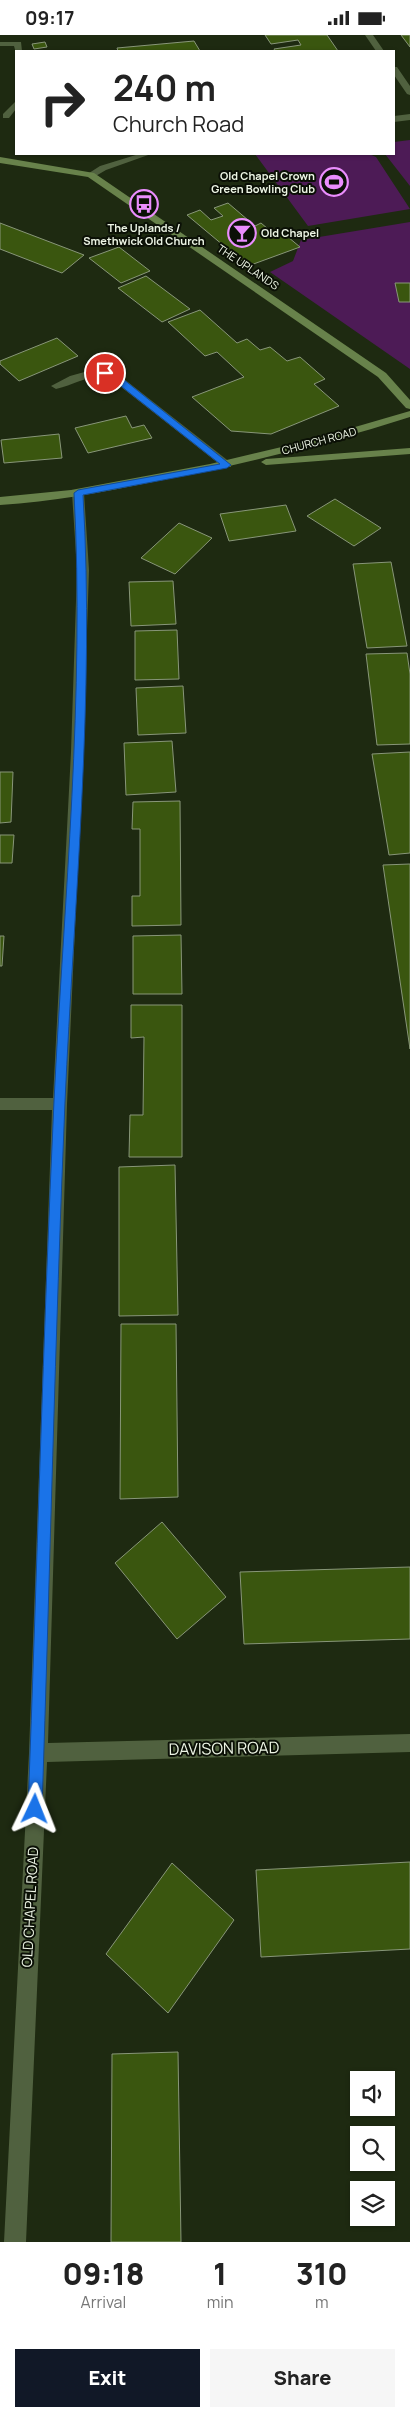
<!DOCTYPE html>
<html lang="en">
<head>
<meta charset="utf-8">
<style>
	:root { --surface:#fff; --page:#f6f6f6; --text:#222; --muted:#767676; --accent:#111827 }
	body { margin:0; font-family:Manrope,sans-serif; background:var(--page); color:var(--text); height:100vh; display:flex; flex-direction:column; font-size:19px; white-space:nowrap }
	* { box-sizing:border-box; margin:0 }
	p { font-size:16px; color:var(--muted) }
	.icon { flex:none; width:28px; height:28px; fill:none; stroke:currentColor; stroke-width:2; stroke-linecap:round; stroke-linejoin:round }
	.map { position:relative; height:2207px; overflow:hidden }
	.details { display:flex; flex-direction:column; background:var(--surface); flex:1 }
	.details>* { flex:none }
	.top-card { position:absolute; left:15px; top:15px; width:380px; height:105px; border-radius:0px; box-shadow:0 1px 4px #0004; background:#fff; color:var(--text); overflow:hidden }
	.tools { position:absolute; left:350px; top:2036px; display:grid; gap:10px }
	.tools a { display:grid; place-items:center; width:45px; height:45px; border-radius:0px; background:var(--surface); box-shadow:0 1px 4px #0004; font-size:25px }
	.pin { position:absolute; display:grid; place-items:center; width:42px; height:42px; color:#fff; margin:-21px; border:2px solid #fff; border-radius:50%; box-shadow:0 1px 5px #0007 }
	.me { position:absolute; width:55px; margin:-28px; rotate:2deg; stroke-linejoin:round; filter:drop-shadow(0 0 4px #0008) }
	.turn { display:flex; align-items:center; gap:18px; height:105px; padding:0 15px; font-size:22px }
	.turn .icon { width:65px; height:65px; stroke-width:2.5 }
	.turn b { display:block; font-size:35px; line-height:42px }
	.eta { display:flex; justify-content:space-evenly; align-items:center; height:85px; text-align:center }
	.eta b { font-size:30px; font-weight:800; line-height:35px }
	.action { display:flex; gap:10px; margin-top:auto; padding:10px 15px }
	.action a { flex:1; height:58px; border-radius:0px; background:var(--accent); color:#fff; font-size:20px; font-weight:800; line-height:58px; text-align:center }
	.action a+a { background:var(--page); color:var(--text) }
	.status { display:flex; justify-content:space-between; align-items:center; height:35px; padding:0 25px; background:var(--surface); direction:ltr }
	.status svg { height:14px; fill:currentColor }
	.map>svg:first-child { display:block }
	.green { fill:#4d1b56 }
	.building { fill:#3a560f; stroke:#889679 }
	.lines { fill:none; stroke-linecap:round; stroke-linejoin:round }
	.lane { fill:#50613f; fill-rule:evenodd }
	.street { fill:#50613f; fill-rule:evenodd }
	.secondary { fill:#68824b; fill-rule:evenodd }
	.route { fill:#1a73e8; stroke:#114b97 }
	.labels { text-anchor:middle; stroke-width:4; stroke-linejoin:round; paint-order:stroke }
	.far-poi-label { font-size:11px; font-weight:bold; fill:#edf5e5; stroke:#0b1006; text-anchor:end }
	.far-street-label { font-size:11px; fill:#edf5e5; stroke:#0b1006 }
	.street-label { font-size:14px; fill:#edf5e5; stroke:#0b1006 }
	.near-street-label { font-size:16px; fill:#edf5e5; stroke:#0b1006 }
</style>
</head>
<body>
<div class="status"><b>09:17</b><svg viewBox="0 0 49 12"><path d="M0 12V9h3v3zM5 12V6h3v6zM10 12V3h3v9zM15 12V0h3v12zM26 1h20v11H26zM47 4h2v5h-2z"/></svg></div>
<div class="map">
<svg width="410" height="2207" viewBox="0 0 410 2207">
	<rect width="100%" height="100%" fill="#1e2a11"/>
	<path class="green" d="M410,105V151L385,119H394V107Z
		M255,119H369L376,122L410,174L308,191Z
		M410,187V334L270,237L293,226L301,205Z"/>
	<path class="building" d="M265,0H327L338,16H275L274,14L301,10L298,5L271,9Z
		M401,0H410V12Z
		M194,6L200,16H118L117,13Z
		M45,7L47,12L34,14L32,9Z
		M228,168L255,191L261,188L275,200L282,197L300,212L248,231L187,180L200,175L211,185L223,181L214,173Z
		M0,188L84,220L62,238L0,214Z
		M119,212L150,236L121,248L89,223Z
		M146,241L190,274L162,287L118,253Z
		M395,248H410V267H399Z
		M200,275L237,308L247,304L260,315L270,312L287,326L300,322L325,344L314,349L339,371L271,399L231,396L192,362L244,342L217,317L205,321L168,287Z
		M57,303L78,321L19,346L0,329V326Z
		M126,381L132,393L144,390L152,403L88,418L75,393Z
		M59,399L62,423L4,428L1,405Z
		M335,464L381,493L354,511L307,481Z
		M286,470L296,496L229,506L220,479Z
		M179,488L212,503L175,539L141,523Z
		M391,527L407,611L367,613L353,529Z
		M173,546L176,589L131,591L129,547Z
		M177,595L179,644L135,645V596Z
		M407,618L410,639V709L377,710L366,619Z
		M183,651L186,698L138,700L136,653Z
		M172,706L176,757L126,760L124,708Z
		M410,717V818L389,820L372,719Z
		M0,737H13L11,787L0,788Z
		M180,766L181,890L132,891V861H140V794H132L133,767Z
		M0,800H14L12,828H0Z
		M410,829V1014L383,830Z
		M181,900L182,959H133V901Z
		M0,901H4L2,931H0Z
		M131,970H182V1122H129L130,1080H143L144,1002L131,1003Z
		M175,1130L178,1280L119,1281V1132Z
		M121,1289H176L178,1462L120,1464Z
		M162,1487L226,1562L177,1604L115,1528Z
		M410,1532V1604L244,1609L240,1537Z
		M410,1827V1914L261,1922L256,1835Z
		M172,1828L234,1885L168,1978L106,1919Z
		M178,2017L181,2207H111L112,2019Z"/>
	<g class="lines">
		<path class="lane" d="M16,66V74L9,83H3V79Z"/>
		<path class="street" d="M365,0H373L384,16H376Z
			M0,7H21L22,16H16V18L14,11H0Z
			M394,32H397L410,51V60L407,59L394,40Z
			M410,79V85L394,87V81Z
			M139,119H151L106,135L94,142L86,140L100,131Z
			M88,336H102L124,344L231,428V432H223L116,348C89,336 82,348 56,354L51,351L70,341Z
			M78,454L84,458L89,535L83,717L67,1069L48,1708L410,1699V1717L47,1727L26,2207H4L29,1718L52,1075H0V1063H53L71,717L77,535L72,458Z"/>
		<path class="secondary" d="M0,122L94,138L386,338L410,365V374L406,373L378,342L88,142L0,128Z
			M410,376V382C326,409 240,430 153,447C102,457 52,467 0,470V462L71,455L210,429L307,406Z
			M410,413V419L266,430L261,427L266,424Z"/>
	</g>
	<path class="route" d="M105,336L123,344L231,430L227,433L83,460C95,661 74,866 65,1067C55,1302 50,1538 42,1774L40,1779L35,1781L30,1779L28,1774C37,1538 43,1302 54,1066C64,864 85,659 74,458L78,455L220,429L117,348L102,340L101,338Z"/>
	<defs>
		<symbol id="stadium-ring" viewBox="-11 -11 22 22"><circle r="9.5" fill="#0b1006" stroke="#ea8dfd" stroke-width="1.5"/><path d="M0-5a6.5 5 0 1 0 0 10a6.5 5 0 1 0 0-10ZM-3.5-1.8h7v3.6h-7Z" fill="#ea8dfd"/></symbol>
		<symbol id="bus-ring" viewBox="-11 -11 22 22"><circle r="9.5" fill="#0b1006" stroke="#ea8dfd" stroke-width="1.5"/><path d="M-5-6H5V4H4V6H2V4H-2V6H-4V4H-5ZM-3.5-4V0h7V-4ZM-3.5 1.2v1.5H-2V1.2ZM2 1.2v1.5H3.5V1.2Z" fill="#ea8dfd"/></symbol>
		<symbol id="bar-ring" viewBox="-11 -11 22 22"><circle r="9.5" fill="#0b1006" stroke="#ea8dfd" stroke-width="1.5"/><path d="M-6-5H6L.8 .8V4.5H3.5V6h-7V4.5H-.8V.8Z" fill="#ea8dfd"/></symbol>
	</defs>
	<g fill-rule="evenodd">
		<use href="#stadium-ring" x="318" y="131" width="32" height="32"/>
		<use href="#bus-ring" x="128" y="153" width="32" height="32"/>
		<use href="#bar-ring" x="226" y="182" width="32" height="32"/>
	</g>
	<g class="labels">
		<g class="far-poi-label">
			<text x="315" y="145">Old Chapel Crown<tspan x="315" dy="13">Green Bowling Club</tspan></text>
			<text x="144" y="197" text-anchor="middle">The Uplands /<tspan x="144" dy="13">Smethwick Old Church</tspan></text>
			<text x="261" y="202" text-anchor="start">Old Chapel</text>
		</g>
		<g class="far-street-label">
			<text transform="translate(248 232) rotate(34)" y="4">THE UPLANDS</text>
			<text transform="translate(319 406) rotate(-15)" y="4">CHURCH ROAD</text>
		</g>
		<g class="street-label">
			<text transform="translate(30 1872) rotate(-87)" y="5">OLD CHAPEL ROAD</text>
		</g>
		<g class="near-street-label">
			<text transform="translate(224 1713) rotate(-1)" y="6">DAVISON ROAD</text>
		</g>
	</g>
</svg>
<div class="tools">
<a><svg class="icon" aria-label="sound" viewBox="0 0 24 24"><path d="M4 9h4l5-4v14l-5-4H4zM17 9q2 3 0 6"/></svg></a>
<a><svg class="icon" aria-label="search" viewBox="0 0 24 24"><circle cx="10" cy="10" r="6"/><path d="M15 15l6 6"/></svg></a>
<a><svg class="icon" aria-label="layers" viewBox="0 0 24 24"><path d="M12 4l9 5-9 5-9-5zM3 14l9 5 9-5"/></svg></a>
</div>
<div class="pin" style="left:105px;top:338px;background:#d93025"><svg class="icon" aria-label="arrive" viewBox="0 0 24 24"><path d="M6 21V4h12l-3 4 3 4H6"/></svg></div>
<svg class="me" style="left:35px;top:1774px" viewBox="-20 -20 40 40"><path d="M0-17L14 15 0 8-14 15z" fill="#1a73e8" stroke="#fff" stroke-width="4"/></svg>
<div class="top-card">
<div class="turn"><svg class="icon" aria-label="right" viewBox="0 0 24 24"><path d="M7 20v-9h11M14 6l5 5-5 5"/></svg><div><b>240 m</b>Church Road</div></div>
</div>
</div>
<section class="details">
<div class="eta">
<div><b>09:18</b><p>Arrival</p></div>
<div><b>1</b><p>min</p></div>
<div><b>310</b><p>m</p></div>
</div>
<div class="action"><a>Exit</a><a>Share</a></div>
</section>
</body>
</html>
